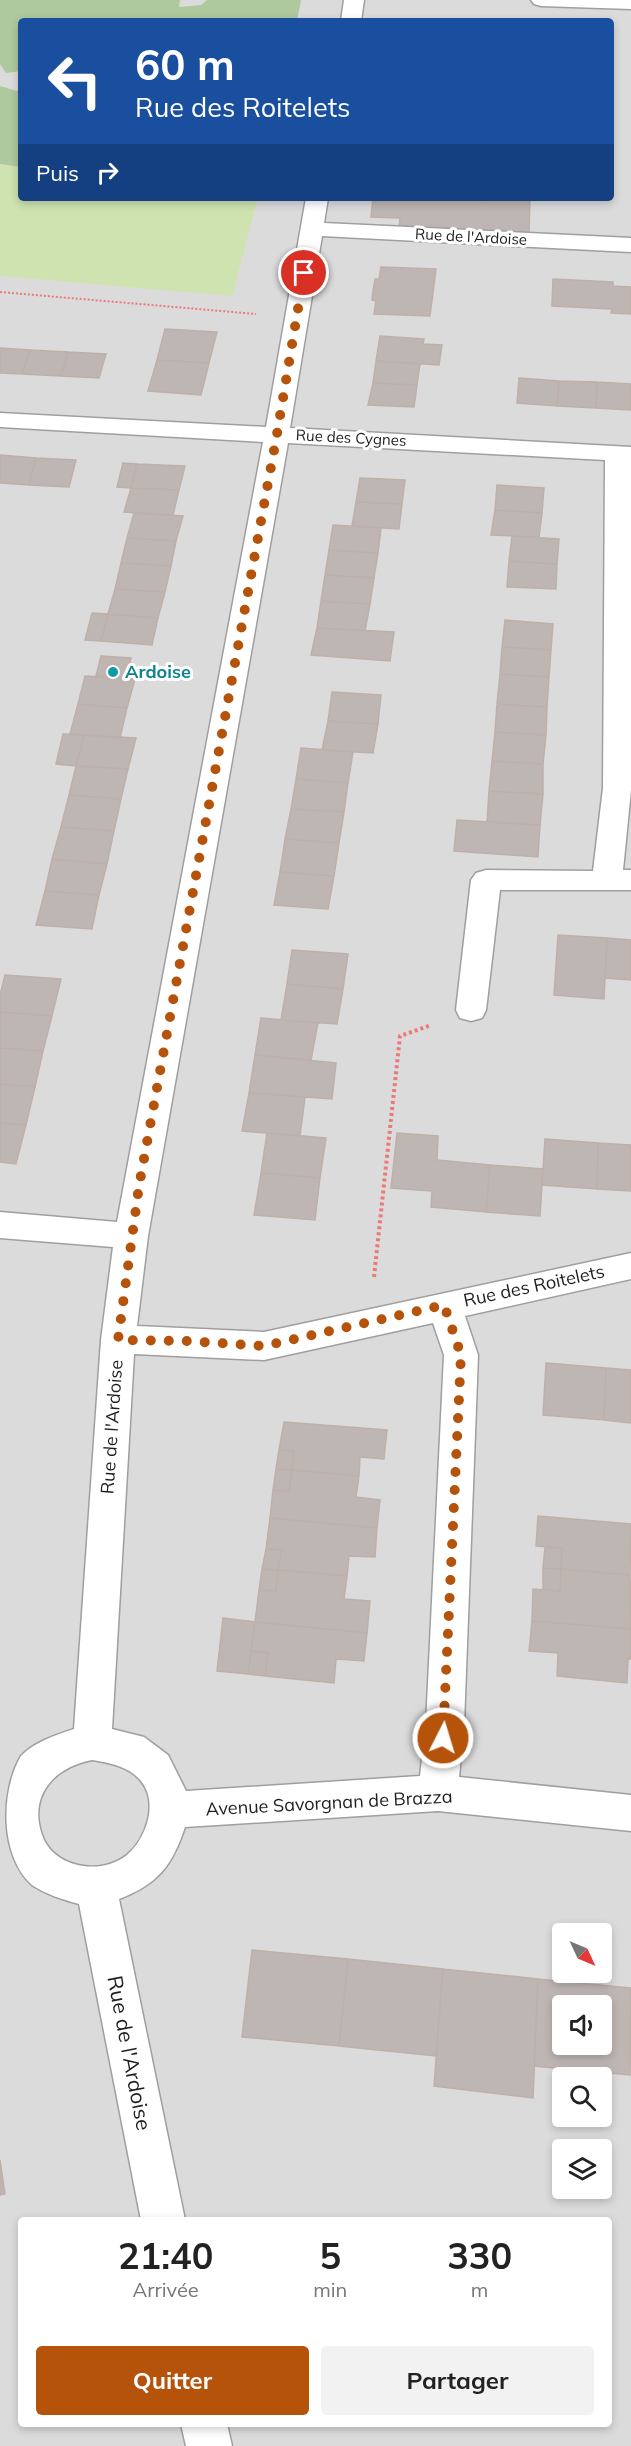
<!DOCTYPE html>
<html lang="fr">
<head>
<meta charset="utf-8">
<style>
	:root { --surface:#fff; --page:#f2f2f2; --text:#222; --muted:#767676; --accent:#b45309 }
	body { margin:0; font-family:Mulish,sans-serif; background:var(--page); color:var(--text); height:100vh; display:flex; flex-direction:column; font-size:22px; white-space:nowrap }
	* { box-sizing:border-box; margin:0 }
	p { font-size:20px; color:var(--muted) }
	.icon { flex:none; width:33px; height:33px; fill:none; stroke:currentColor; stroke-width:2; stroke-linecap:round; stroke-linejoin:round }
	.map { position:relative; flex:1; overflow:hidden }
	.panel { position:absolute; left:18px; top:2217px; width:594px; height:210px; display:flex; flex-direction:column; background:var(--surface); border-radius:6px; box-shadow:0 3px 9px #0003 }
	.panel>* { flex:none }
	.hud { position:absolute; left:18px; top:18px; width:596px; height:183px; border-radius:6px; box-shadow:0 3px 9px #0003; background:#1a4fa0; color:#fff; overflow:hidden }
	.needle { width:39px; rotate:134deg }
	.controls { position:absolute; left:552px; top:1923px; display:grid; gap:12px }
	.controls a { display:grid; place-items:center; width:60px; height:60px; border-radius:6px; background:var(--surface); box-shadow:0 3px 9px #0003; font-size:30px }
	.pin { position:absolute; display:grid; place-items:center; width:51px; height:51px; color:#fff; margin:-26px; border:3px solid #fff; border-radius:50%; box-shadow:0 2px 6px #0007 }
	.me { position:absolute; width:66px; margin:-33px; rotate:5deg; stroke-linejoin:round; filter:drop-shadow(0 0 4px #0008) }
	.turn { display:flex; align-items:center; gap:21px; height:126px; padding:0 18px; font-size:27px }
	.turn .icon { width:78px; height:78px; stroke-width:2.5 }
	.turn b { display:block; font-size:42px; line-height:51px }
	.then { display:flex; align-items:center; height:57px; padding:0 18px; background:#0003; gap:12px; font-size:22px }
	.eta { display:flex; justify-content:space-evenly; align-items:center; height:102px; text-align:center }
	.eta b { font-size:36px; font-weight:700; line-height:42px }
	.action { display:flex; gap:12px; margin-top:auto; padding:12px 18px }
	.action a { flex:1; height:69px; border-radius:6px; background:var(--accent); color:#fff; font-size:24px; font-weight:700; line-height:69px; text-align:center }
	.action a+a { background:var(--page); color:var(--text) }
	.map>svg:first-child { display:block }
	.residential { fill:#dcdbdb; fill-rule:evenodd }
	.grass { fill:#cee3b0 }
	.forest { fill:#aec99e }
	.building { fill:#beb6b2; stroke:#beb0a9; stroke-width:1.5; fill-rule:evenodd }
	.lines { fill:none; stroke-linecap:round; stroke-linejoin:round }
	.minor-casing { stroke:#9f9f9f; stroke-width:3 }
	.path-far1 { stroke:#eb7978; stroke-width:2; stroke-dasharray:2 2; stroke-linecap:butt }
	.path { stroke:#eb7978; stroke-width:4; stroke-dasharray:3 3; stroke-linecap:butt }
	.minor { fill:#fff; fill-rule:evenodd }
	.route { stroke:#b45309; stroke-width:10; stroke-dasharray:0 18 }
	.culture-dot { fill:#0f9aa8; stroke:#fff; stroke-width:2 }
	.labels { text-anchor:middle; stroke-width:6; stroke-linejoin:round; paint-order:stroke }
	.far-street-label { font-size:15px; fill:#1e1e1e; stroke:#fff }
	.culture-label { font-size:18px; font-weight:bold; fill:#0d838f; stroke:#fff; text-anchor:start }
	.street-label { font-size:18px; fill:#1e1e1e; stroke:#fff }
	.near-street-label { font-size:21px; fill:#1e1e1e; stroke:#fff }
</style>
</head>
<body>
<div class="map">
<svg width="631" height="2446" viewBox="0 0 631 2446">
	<rect width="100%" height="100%" fill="#eeeae5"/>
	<path class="residential" d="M0,0H631V2446H0ZM21,21H610V198H21ZM562,1934H602V1972H562ZM562,2006H602V2044H562ZM562,2078H602V2116H562ZM562,2150H602V2188H562ZM21,2220H609V2424H21Z"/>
	<path class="grass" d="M0,164L21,167V198H258L232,296L0,276Z"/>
	<path class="forest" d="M0,0H180L179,7L201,5L207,0H301L297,21H21V71L6,73L0,64Z
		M0,86L17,91L21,89V167L0,164Z"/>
	<path class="building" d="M373,198L488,201L489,198H530L529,234L399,228L400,218L371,217Z
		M381,267L436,269L430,316L374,314L376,301L372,300L373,291L375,279H379Z
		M553,279L613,282V286L631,287V314L611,313L612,309L552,306Z
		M165,329L217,332L209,363L157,360Z
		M380,336L424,339L423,344L442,345L439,365L376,361Z
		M0,348L30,350L22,374L0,373Z
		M30,350L68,352L61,376L22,374Z
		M68,352L106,354L99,378L61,376Z
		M157,360L209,363L201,395L148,391Z
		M376,361L420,364L417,385L373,383Z
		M519,378L559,381L557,406L517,403Z
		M559,381L597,382L596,408L557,406Z
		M597,382L631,384V410L596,408Z
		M373,383L417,385L414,407L368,405Z
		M0,455L36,458L29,485L0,483Z
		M36,458L76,460L69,487L29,485Z
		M123,463L137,464L131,488L117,487Z
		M137,464L185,466L179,490L131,488Z
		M360,478L405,480L402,504L356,502Z
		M497,485L544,488L542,513L495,510Z
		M131,488L179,490L173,515L124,512Z
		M356,502L402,504L399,529L352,526Z
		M495,510L542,513L539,537L491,535Z
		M134,513L183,516L176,541L127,538Z
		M333,525L381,528L378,553L329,550Z
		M512,536L559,539L557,564L509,561Z
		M127,538L176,541L171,566L121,563Z
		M329,550L378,553L374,578L325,575Z
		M509,561L557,564L556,589L507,587Z
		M121,563L171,566L165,592L115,589Z
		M325,575L374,578L370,604L321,601Z
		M115,589L165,592L158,618L108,614Z
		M321,601L370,604L365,631L317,628Z
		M92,613L108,614L101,641L85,640Z
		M108,614L158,618L152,645L101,641Z
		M505,620L553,624L551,650L502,647Z
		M317,628L394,632L390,661L311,655Z
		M502,647L551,650L549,677L500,674Z
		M101,656L131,658L126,678L96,676Z
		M500,674L549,677L547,707L497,704Z
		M85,676L135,679L127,708L78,704Z
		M332,692L381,695L378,724L328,721Z
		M78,704L127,708L120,738L70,734Z
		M497,704L547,707L546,735L495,732Z
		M328,721L378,724L373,753L322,750Z
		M495,732L546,735L543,764L492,761Z
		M63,734L84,735L76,766L56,764Z
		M84,735L136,738L128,769L76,766Z
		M301,748L353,752L348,783L296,779Z
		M492,761L543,764V794L489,791Z
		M76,766L128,769L121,799L69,795Z
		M296,779L348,783L344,812L291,809Z
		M489,791L543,794L540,825L487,822Z
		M69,795L121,799L114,831L61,827Z
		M291,809L344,812L339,843L285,839Z
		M457,820L540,825L538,857L454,851Z
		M61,827L114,831L107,864L52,859Z
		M285,839L339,843L334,876L280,872Z
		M52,859L107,864L99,895L45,891Z
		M280,872L334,876L328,909L274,905Z
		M45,891L99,895L92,929L36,925Z
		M558,935L607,938L604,999L554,995Z
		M607,938L631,940V980L605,978Z
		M292,950L348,954L343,989L287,984Z
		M5,975L61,979L52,1016L0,1012V995Z
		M287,984L343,989L337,1024L281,1020Z
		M0,1012L52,1016L43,1051L0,1048Z
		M261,1018L318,1023L311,1060L255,1055Z
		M0,1048L43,1051L35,1087L0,1084Z
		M255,1055L336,1063L332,1099L249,1093Z
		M0,1084L35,1087L26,1125L0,1123Z
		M249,1093L305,1097L300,1136L242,1131Z
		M0,1123L26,1125L16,1164L0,1162Z
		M267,1133L326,1138L320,1178L261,1173Z
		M397,1133L438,1136L437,1160L490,1165L486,1212L431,1207L432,1191L391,1188Z
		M545,1139L598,1143L597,1189L542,1185Z
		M598,1143L631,1145V1191L597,1189Z
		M490,1165L543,1169L540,1216L486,1212Z
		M261,1173L320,1178L315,1220L254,1215Z
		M546,1363L606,1368L604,1420L543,1415Z
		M606,1368L631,1370V1423L604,1420Z
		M284,1422L387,1430L384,1459L360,1457L359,1476L292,1470L294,1451L279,1450Z
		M279,1450L294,1451L292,1470L276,1469Z
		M276,1469L292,1470L289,1491L273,1490Z
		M292,1470L359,1476L356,1497L380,1500L377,1528L270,1518L273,1490L289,1491Z
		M538,1516L631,1524L630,1575L561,1569L562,1548L536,1546Z
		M270,1518L377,1528L375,1557L349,1556L347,1576L278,1570L282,1550L266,1549Z
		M545,1547L562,1548L561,1569L543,1568Z
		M266,1549L282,1550L278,1570L262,1569Z
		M543,1568L561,1569L560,1591L543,1590Z
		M262,1569L278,1570L276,1591L259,1590Z
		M561,1569L630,1575L631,1629L532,1621L533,1589L560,1591Z
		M278,1570L347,1576L344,1599L370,1601L367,1633L255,1622L259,1590L276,1591Z
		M223,1618L255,1622L248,1674L217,1671Z
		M532,1621L631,1629V1659H628L627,1683L557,1676L558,1653L529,1651Z
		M255,1622L367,1633L364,1661L336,1659L334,1683L265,1676L268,1653L251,1651Z
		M251,1651L268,1653L265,1676L248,1674Z
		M252,1950L348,1959L339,2046L242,2037Z
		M348,1959L443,1969L436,2056L339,2046Z
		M443,1969L538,1979L533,2098L434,2086Z
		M538,1979L631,1988L630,2075L534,2066ZM562,2006H602V2044H562Z
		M0,2160L5,2194L0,2195Z"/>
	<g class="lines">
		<defs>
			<path id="minor" d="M344,0H364L361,21H341Z
				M531,0H631V9L541,6L534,4Z
				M306,198H328L324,223L631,238V252L322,236L290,428L631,447V790L623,870H631V890H500L486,1010L482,1018L471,1021L460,1018L456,1010L471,880L476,873L486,870L593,871L603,788L605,460L288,443L148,1236L137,1326L264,1332L631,1253V1279L465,1316L478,1355L464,1724L459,1777L631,1795V1831L438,1811L185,1827C172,1866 158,1884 119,1899L185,2220H141L79,1904C62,1899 47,1895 32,1885C0,1856 0,1792 21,1756C34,1742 56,1735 74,1729L101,1340L113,1247L0,1238V1212L117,1222L263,442L0,427V413L266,427ZM433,1323L444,1355L426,1724L420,1776L186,1791L168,1755L144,1737L112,1729L134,1354L264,1360ZM92,1760C109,1763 129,1766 141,1781C159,1803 146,1839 127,1855C101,1876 53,1868 42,1835C28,1795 55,1767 92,1760Z
				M181,2424H227L232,2446H186Z"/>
		</defs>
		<use href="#minor" class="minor-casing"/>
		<path class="path-far1" d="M0,292L256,314"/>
		<path class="path" d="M374,1277L400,1036L431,1025"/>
		<use href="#minor" class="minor"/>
	</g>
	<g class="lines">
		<path class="route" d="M304,273L277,434L139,1186L118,1340L187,1341L264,1346L444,1305L461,1355L443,1738"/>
	</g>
	<circle class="culture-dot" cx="113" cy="672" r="6"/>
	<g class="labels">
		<g class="far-street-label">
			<text transform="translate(471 237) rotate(3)" y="5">Rue de l'Ardoise</text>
			<text transform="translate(351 438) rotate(3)" y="5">Rue des Cygnes</text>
		</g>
		<g class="culture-label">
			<text x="125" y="678">Ardoise</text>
		</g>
		<g class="street-label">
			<text transform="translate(534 1286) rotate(-12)" y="6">Rue des Roitelets</text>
			<text transform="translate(112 1427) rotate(-86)" y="6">Rue de l'Ardoise</text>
			<text transform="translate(329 1803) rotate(-3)" y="6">Avenue Savorgnan de Brazza</text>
		</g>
		<g class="near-street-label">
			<text transform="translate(129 2053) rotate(79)" y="7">Rue de l'Ardoise</text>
		</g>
	</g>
</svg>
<div class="controls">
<a><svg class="needle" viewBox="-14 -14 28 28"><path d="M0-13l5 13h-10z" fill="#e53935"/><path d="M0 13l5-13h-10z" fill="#767676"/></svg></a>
<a><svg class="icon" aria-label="sound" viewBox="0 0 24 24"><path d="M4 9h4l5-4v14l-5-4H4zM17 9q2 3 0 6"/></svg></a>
<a><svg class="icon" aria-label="search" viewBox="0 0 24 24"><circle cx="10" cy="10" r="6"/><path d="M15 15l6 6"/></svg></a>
<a><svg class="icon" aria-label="layers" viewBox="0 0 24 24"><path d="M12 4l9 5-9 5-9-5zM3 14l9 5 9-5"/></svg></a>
</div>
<div class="pin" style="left:304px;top:273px;background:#d93025"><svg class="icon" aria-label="arrive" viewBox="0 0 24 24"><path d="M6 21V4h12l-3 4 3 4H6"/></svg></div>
<svg class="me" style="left:443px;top:1738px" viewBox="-20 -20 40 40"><circle r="17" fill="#b45309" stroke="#fff" stroke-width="3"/><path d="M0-11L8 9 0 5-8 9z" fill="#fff"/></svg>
<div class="hud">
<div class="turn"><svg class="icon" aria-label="left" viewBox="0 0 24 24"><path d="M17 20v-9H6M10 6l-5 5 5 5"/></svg><div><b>60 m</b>Rue des Roitelets</div></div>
<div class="then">Puis<svg class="icon" aria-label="right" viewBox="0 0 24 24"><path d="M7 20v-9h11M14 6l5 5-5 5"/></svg></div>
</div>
<section class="panel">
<div class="eta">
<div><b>21:40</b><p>Arrivée</p></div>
<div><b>5</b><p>min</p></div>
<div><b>330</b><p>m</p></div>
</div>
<div class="action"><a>Quitter</a><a>Partager</a></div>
</section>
</div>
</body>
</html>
